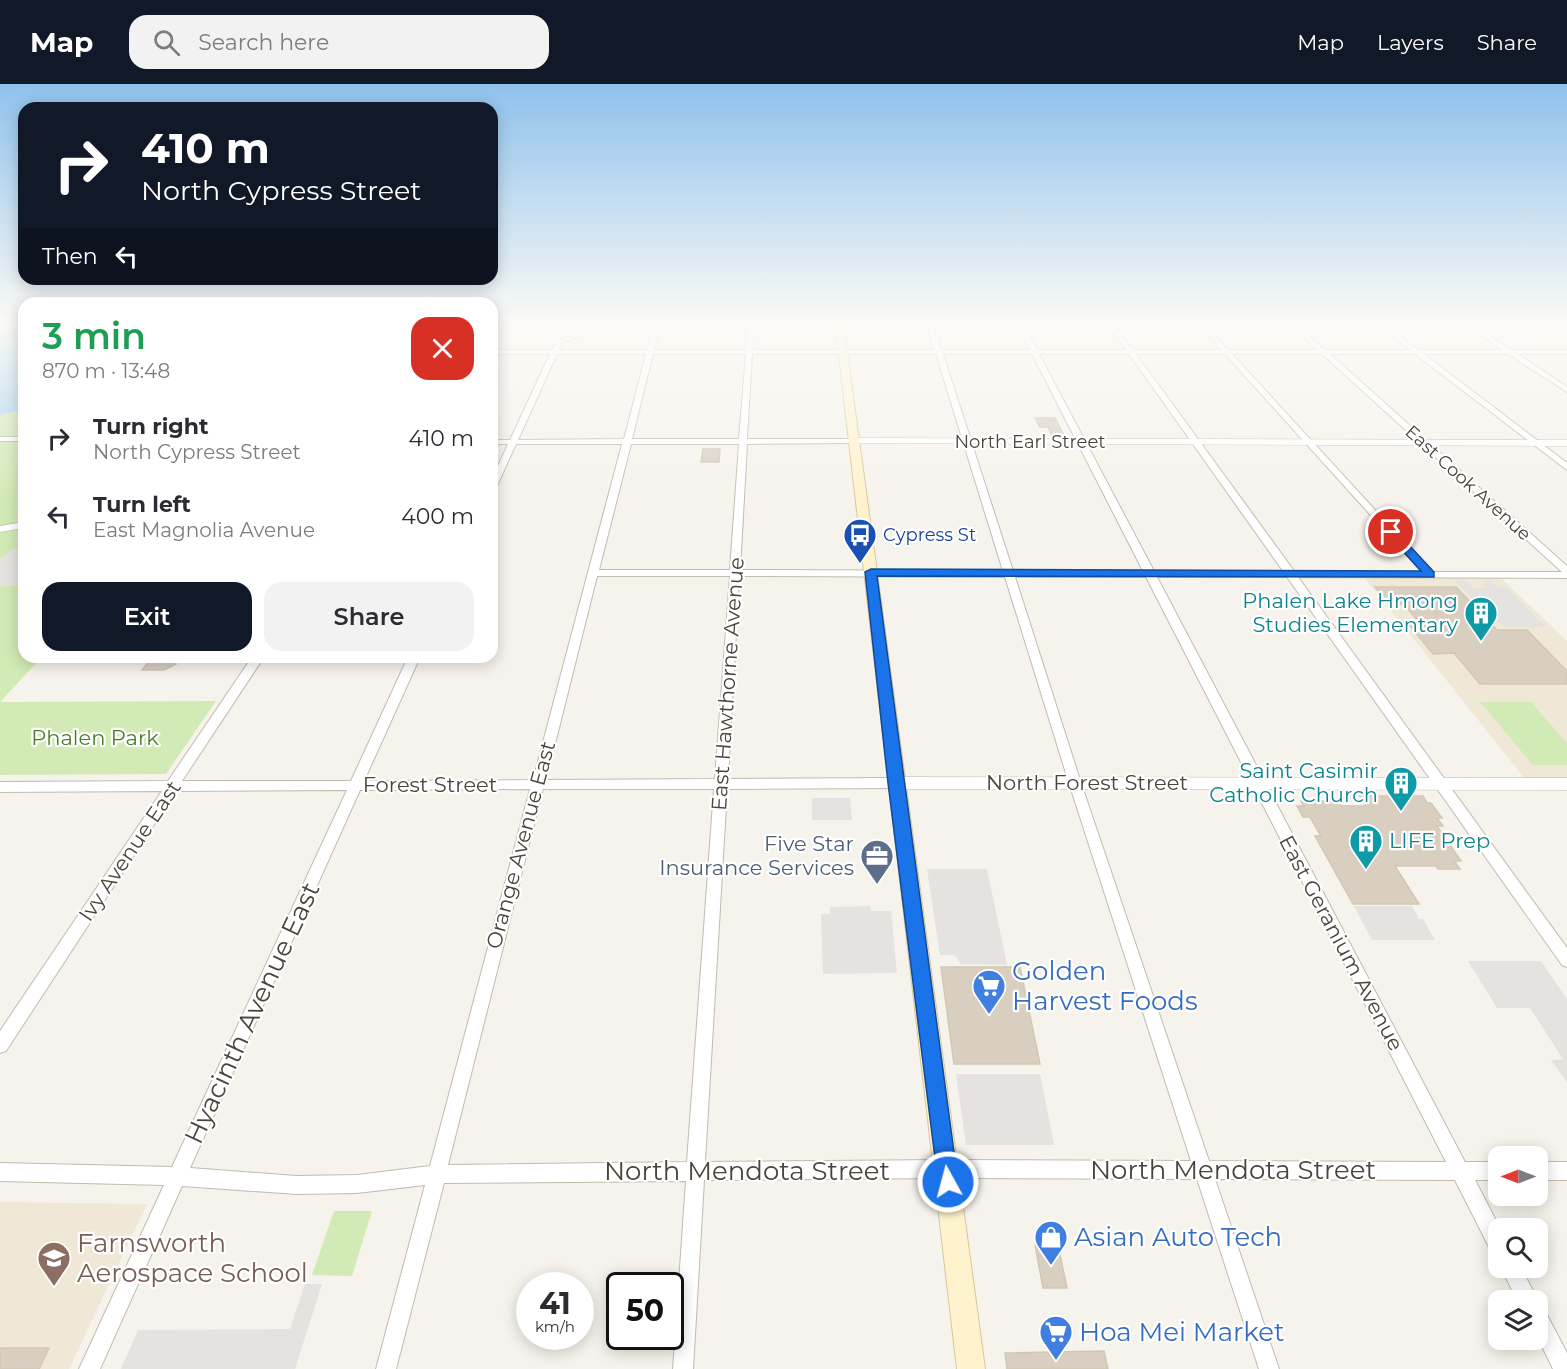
<!DOCTYPE html>
<html lang="en">
<head>
<meta charset="utf-8">
<style>
	:root { --surface:#fff; --page:#f2f2f3; --text:#2b2b33; --muted:#7c7c81; --accent:#111827 }
	body { margin:0; font-family:Montserrat,sans-serif; background:var(--page); color:var(--text); height:100vh; display:flex; flex-direction:column; font-size:22px; white-space:nowrap }
	* { box-sizing:border-box; margin:0 }
	p { font-size:20px; color:var(--muted) }
	.icon { flex:none; width:33px; height:33px; fill:none; stroke:currentColor; stroke-width:2; stroke-linecap:round; stroke-linejoin:round }
	.map { position:relative; flex:1; overflow:hidden }
	.sheet { position:absolute; left:18px; top:213px; width:480px; height:366px; display:flex; flex-direction:column; background:var(--surface); border-radius:18px; box-shadow:0 3px 15px #0003 }
	.sheet>* { flex:none }
	.hud { position:absolute; left:18px; top:18px; width:480px; height:183px; border-radius:18px; box-shadow:0 3px 15px #0003; background:#111827; color:#fff; overflow:hidden }
	.needle { width:39px; rotate:270deg }
	.fabs { position:absolute; left:1488px; top:1062px; display:grid; gap:12px }
	.fabs a { display:grid; place-items:center; width:60px; height:60px; border-radius:12px; background:var(--surface); box-shadow:0 3px 15px #0003; font-size:30px }
	.speed { position:absolute; left:516px; top:1188px; display:flex; gap:12px; font-size:30px; font-weight:700; text-align:center }
	.speed>* { display:grid; place-content:center; width:78px; height:78px; border-radius:50%; background:var(--surface); box-shadow:0 3px 15px #0003; line-height:1 }
	.speed small { font-size:15px; font-weight:400 }
	.speed .limit { border:3px solid #111; border-radius:9px; background:#fff; color:#111 }
	.pin { position:absolute; display:grid; place-items:center; width:51px; height:51px; color:#fff; margin:-26px; border:3px solid #fff; border-radius:50%; box-shadow:0 2px 6px #0007 }
	.me { position:absolute; width:66px; margin:-33px; rotate:353deg; stroke-linejoin:round; filter:drop-shadow(0 0 4px #0008) }
	.turn { display:flex; align-items:center; gap:21px; height:126px; padding:0 24px; font-size:27px }
	.turn .icon { width:78px; height:78px; stroke-width:2.5 }
	.turn b { display:block; font-size:42px; line-height:51px }
	.then { display:flex; align-items:center; height:57px; padding:0 24px; background:#0003; gap:12px; font-size:22px }
	.round { display:grid; place-items:center; flex:none; width:63px; height:63px; border-radius:18px; background:var(--page) }
	.overview { display:flex; align-items:center; justify-content:space-between; height:102px; padding:0 24px }
	h1 { font-size:36px; font-weight:600; line-height:45px; color:#1e9e55 }
	.cta { display:flex; gap:12px; margin-top:auto; padding:12px 24px }
	.cta a { flex:1; height:69px; border-radius:18px; background:var(--accent); color:#fff; font-size:24px; font-weight:600; line-height:69px; text-align:center }
	.cta a+a { background:var(--page); color:var(--text) }
	ul { padding:0; list-style:none }
	li { display:flex; align-items:center; gap:18px; height:78px; padding:0 24px }
	li div { flex:1 }
	li b { display:block; font-size:22px }
	li em { font-style:normal }
	header { display:flex; align-items:center; gap:36px; box-sizing:border-box; height:84px; padding:0 30px; background:var(--accent); color:#fff }
	header strong { font-size:28px }
	nav { display:flex; gap:33px; margin-inline-start:auto; font-size:21px }
	.search { width:420px; height:54px; background:var(--page); display:flex; align-items:center; gap:15px; box-sizing:border-box; padding:0 21px; border-radius:18px; color:var(--muted); font-size:22px }
	.map>svg:first-child { display:block }
	.education { fill:#efe8d6 }
	.green { fill:#d2eab5 }
	.parking { fill:#e5e3e0 }
	.water { fill:#a9d4f2 }
	.building { fill:#d8cfc1; stroke:#d3c7b4; stroke-width:1.5 }
	.lines { fill:none; stroke-linecap:round; stroke-linejoin:round }
	.minor-casing { stroke:#c2bbae; stroke-width:2 }
	.tertiary-casing { stroke:#c2bbae; stroke-width:1 }
	.secondary-casing { stroke:#d6c79b; stroke-width:2 }
	.minor { fill:#fff; fill-rule:evenodd }
	.tertiary { fill:#fff; fill-rule:evenodd }
	.secondary { fill:#fff3cd; fill-rule:evenodd }
	.route { fill:#1a73e8; stroke:#114b97; stroke-width:1.5 }
	.labels { text-anchor:middle; stroke-width:4.5; stroke-linejoin:round; paint-order:stroke }
	.far-street-label { font-size:18px; fill:#4b4439; stroke:#fff }
	.far-transit-label { font-size:18px; fill:#164399; stroke:#fff; text-anchor:start }
	.culture-label { font-size:21px; fill:#0d838f; stroke:#fff; text-anchor:end }
	.street-label { font-size:21px; fill:#4b4439; stroke:#fff }
	.park-label { font-size:21px; fill:#4a7f2a; stroke:#fff }
	.service-label { font-size:21px; fill:#4e5e75; stroke:#fff; text-anchor:end }
	.near-shop-label { font-size:26px; fill:#366cbe; stroke:#fff; text-anchor:start }
	.near-street-label { font-size:26px; fill:#4b4439; stroke:#fff }
	.near-education-label { font-size:26px; fill:#785e54; stroke:#fff; text-anchor:start }
</style>
</head>
<body>
<header>
<strong>Map</strong>
<div class="search"><svg class="icon" aria-label="search" viewBox="0 0 24 24"><circle cx="10" cy="10" r="6"/><path d="M15 15l6 6"/></svg>Search here</div>
<nav><a>Map</a><a>Layers</a><a>Share</a></nav>
</header>
<div class="map">
<svg width="1567" height="1285" viewBox="0 0 1567 1285">
	<rect width="100%" height="100%" fill="#f6f3ec"/>
	<path class="education" d="M1365,494H1501L1567,557V700H1529Z
		M0,1118L147,1120L69,1285H0Z"/>
	<path class="green" d="M24,325V573H42L0,618V331Z
		M216,617L166,690L0,691V618Z
		M1480,618H1531L1567,659V681H1533Z
		M334,1127H372L352,1192L312,1191Z"/>
	<path class="parking" d="M24,463V502H0V476L13,465Z
		M1455,497H1465L1473,504H1487L1482,497H1492L1498,504H1507L1546,543H1509L1495,538Z
		M812,714H850L852,736H812Z
		M927,785H987L1007,881L961,880L955,871H940Z
		M870,822L871,827H891L897,889L823,890L821,830H830V823Z
		M1354,822H1412L1419,835H1423L1435,856H1372Z
		M1468,877H1541L1567,915V998L1551,976L1563,975L1530,924H1497Z
		M956,990H1040L1054,1061H966Z
		M305,1200H322L295,1285H121L138,1246L290,1245Z"/>
	<path class="water" d="M0,238H24V325L0,331Z"/>
	<path class="building" d="M1035,334H1055L1064,352H1052L1048,343H1040Z
		M703,365H720L719,378H701Z
		M1375,503H1456L1497,546H1527L1567,587V600H1480L1454,569L1433,570L1407,538H1419L1404,520H1388Z
		M152,573H169L176,580L164,586H142Z
		M1360,712H1423L1427,719H1431L1442,734H1437L1443,742H1437L1461,777H1454L1460,785H1438L1436,782H1395L1419,820H1353L1315,752H1321L1310,733H1303L1297,722H1304L1301,717H1338L1341,722H1366Z
		M941,883H1020L1040,980H954Z
		M1035,1161H1058L1067,1204H1043Z
		M0,1264H49L39,1285H0Z
		M1104,1267L1108,1285H1007L1005,1269Z"/>
	<g class="lines">
		<defs>
			<path id="minor" d="M626,238H642L608,244L562,259L559,266H647L655,238H661L654,266H746L748,238H754L753,266H934L926,238H932L941,266H1030L1016,238H1022L1037,266H1126L1106,238H1112L1133,266H1221L1196,238H1202L1228,266H1317L1287,238H1293L1325,266H1410L1375,238H1382L1419,266H1502L1462,238H1469L1511,266H1567V270H1518L1567,303V308L1508,270H1424L1567,379V386L1415,270H1330L1567,482V494L1298,493L1567,864V883L1562,881L1287,493H1157L1465,1078H1498V1096H1475L1500,1144H1498V1169L1491,1167L1455,1096L1215,1095L1279,1285H1259L1197,1095L946,1094L704,1096L693,1285H673L686,1097L444,1099L396,1285H376L425,1101L357,1109L297,1110L182,1102L100,1285H79L164,1101L0,1097V1079L172,1083L347,706L176,707L6,967L0,969V947L162,707L0,708V698L168,697L252,573H264L182,697H351L408,573H420L364,697L533,696L622,360H516L496,404L492,407V395L508,360H492V356H510L550,270H492V266H552L557,257L605,241ZM557,270H646L624,355L518,356ZM653,270H746L739,355H632ZM752,270H936L1003,487L740,486L747,360L855,359L859,357L855,355H747ZM943,270H1032L1143,487H1013ZM1039,270H1129L1283,487H1154ZM1136,270H1225L1422,488L1294,487ZM1232,270H1322L1562,488H1432ZM631,360H739L730,486H599ZM597,492H730L715,695L546,696ZM739,492L1005,493L1069,699L1191,1077L946,1076L705,1078L727,705L896,704L901,702L902,699L901,696L896,694L728,695ZM1015,493H1146L1446,1078L1209,1077L1081,699ZM530,705L430,1082L357,1091L297,1092L190,1084L360,706ZM543,705H714L687,1078L448,1081Z
				M1553,238H1560L1567,241V246Z
				M0,353H24V357H0Z
				M1538,1078H1567V1096H1538Z
				M1501,1184H1521L1538,1216V1217L1517,1216Z
				M1538,1224L1545,1227L1567,1269V1285H1553L1538,1254Z"/>
			<path id="tertiary" d="M855,354L1567,356V362L851,359V355Z
				M24,438V444L0,448V442Z
				M896,693L1567,694V706L896,705L890,703L888,699L890,695Z"/>
			<path id="secondary" d="M835,238H843L985,1285H957Z"/>
		</defs>
		<use href="#minor" class="minor-casing"/>
		<use href="#tertiary" class="tertiary-casing"/>
		<use href="#secondary" class="secondary-casing"/>
		<use href="#minor" class="minor"/>
		<use href="#tertiary" class="tertiary"/>
		<use href="#secondary" class="secondary"/>
	</g>
	<linearGradient id="sky" x2="0" y2="1"><stop stop-color="#8fc1ec"/><stop offset="0.57" stop-color="#fbfaf6"/><stop offset="1" stop-color="#fbfaf6" stop-opacity="0"/></linearGradient>
	<rect width="1567" height="418" fill="url(#sky)"/>
	<path class="route" d="M1391,445L1395,446L1434,488V493L877,492L958,1098L955,1106L948,1109L941,1106L938,1098L888,699L865,488L871,485L1421,487L1388,451L1386,448Z"/>
	<defs>
		<symbol id="bus-pin" viewBox="-11 -11 22 30"><path d="M0 17L-7.5 6A9.5 9.5 0 1 1 7.5 6Z" fill="#1a4fb4" stroke="#fff"/><path d="M-5-6H5V4H4V6H2V4H-2V6H-4V4H-5ZM-3.5-4V0h7V-4ZM-3.5 1.2v1.5H-2V1.2ZM2 1.2v1.5H3.5V1.2Z" fill="#fff"/></symbol>
		<symbol id="building-pin" viewBox="-11 -11 22 30"><path d="M0 17L-7.5 6A9.5 9.5 0 1 1 7.5 6Z" fill="#0f9aa8" stroke="#fff"/><path d="M-4-6H4V6H1V3H-1V6H-4ZM-2.5-4.3h1.7v1.8h-1.7ZM.8-4.3h1.7v1.8H.8ZM-2.5-1h1.7V.8h-1.7ZM.8-1h1.7V.8H.8Z" fill="#fff"/></symbol>
		<symbol id="office-pin" viewBox="-11 -11 22 30"><path d="M0 17L-7.5 6A9.5 9.5 0 1 1 7.5 6Z" fill="#5c6f8a" stroke="#fff"/><path d="M-6-3h4V-5.5h4V-3h4V5H-6ZM-1-4.5V-3h2v-1.5ZM-6 0V1H6V0Z" fill="#fff"/></symbol>
		<symbol id="supermarket-pin" viewBox="-11 -11 22 30"><path d="M0 17L-7.5 6A9.5 9.5 0 1 1 7.5 6Z" fill="#3f7fe0" stroke="#fff"/><path d="M-6-5.5h2.5l.6 2H6L4.5 2H-2.5L-4.4-4H-6ZM-1.5 3.2a1.3 1.3 0 1 0 .1 0ZM3 3.2a1.3 1.3 0 1 0 .1 0Z" fill="#fff"/></symbol>
		<symbol id="shop-pin" viewBox="-11 -11 22 30"><path d="M0 17L-7.5 6A9.5 9.5 0 1 1 7.5 6Z" fill="#3f7fe0" stroke="#fff"/><path d="M-5-2.5h2.3a2.7 3.5 0 0 1 5.4 0H5L5.5 6h-11ZM-1.5-2.5h3a1.5 2.3 0 0 0-3 0Z" fill="#fff"/></symbol>
		<symbol id="school-pin" viewBox="-11 -11 22 30"><path d="M0 17L-7.5 6A9.5 9.5 0 1 1 7.5 6Z" fill="#8d6e63" stroke="#fff"/><path d="M0-5L7-2L0 1L-7-2ZM-4 1L0 2.5L4 1V4Q0 6-4 4Z" fill="#fff"/></symbol>
	</defs>
	<g fill-rule="evenodd">
		<use href="#bus-pin" x="841" y="432" width="38" height="52"/>
		<use href="#building-pin" x="1462" y="510" width="38" height="52"/>
		<use href="#building-pin" x="1382" y="680" width="38" height="52"/>
		<use href="#building-pin" x="1347" y="738" width="38" height="52"/>
		<use href="#office-pin" x="858" y="753" width="38" height="52"/>
		<use href="#supermarket-pin" x="970" y="883" width="38" height="52"/>
		<use href="#shop-pin" x="1032" y="1134" width="38" height="52"/>
		<use href="#school-pin" x="35" y="1155" width="38" height="52"/>
		<use href="#supermarket-pin" x="1037" y="1229" width="38" height="52"/>
	</g>
	<g class="labels">
		<g class="far-street-label">
			<text x="1030" y="364">North Earl Street</text>
			<text transform="translate(1468 399) rotate(42)" y="6">East Cook Avenue</text>
		</g>
		<g class="far-transit-label">
			<text x="883" y="457">Cypress St</text>
		</g>
		<g class="culture-label">
			<text x="1458" y="524">Phalen Lake Hmong<tspan x="1458" dy="24">Studies Elementary</tspan></text>
			<text x="1378" y="694">Saint Casimir<tspan x="1378" dy="24">Catholic Church</tspan></text>
			<text x="1389" y="764" text-anchor="start">LIFE Prep</text>
		</g>
		<g class="street-label">
			<text transform="translate(728 600) rotate(-86)" y="7">East Hawthorne Avenue</text>
			<text x="1087" y="706">North Forest Street</text>
			<text x="430" y="708">Forest Street</text>
			<text transform="translate(521 761) rotate(-75)" y="7">Orange Avenue East</text>
			<text transform="translate(130 767) rotate(-56)" y="7">Ivy Avenue East</text>
			<text transform="translate(1341 859) rotate(62)" y="7">East Geranium Avenue</text>
		</g>
		<g class="park-label">
			<text x="95" y="661">Phalen Park</text>
		</g>
		<g class="service-label">
			<text x="854" y="767">Five Star<tspan x="854" dy="24">Insurance Services</tspan></text>
		</g>
		<g class="near-shop-label">
			<text x="1012" y="896">Golden<tspan x="1012" dy="30">Harvest Foods</tspan></text>
			<text x="1074" y="1162">Asian Auto Tech</text>
			<text x="1079" y="1257">Hoa Mei Market</text>
		</g>
		<g class="near-street-label">
			<text transform="translate(252 929) rotate(-65)" y="9">Hyacinth Avenue East</text>
			<text x="1233" y="1095">North Mendota Street</text>
			<text x="747" y="1096">North Mendota Street</text>
		</g>
		<g class="near-education-label">
			<text x="77" y="1168">Farnsworth<tspan x="77" dy="30">Aerospace School</tspan></text>
		</g>
	</g>
</svg>
<div class="fabs">
<a><svg class="needle" viewBox="-14 -14 28 28"><path d="M0-13l5 13h-10z" fill="#e53935"/><path d="M0 13l5-13h-10z" fill="#7c7c81"/></svg></a>
<a><svg class="icon" aria-label="search" viewBox="0 0 24 24"><circle cx="10" cy="10" r="6"/><path d="M15 15l6 6"/></svg></a>
<a><svg class="icon" aria-label="layers" viewBox="0 0 24 24"><path d="M12 4l9 5-9 5-9-5zM3 14l9 5 9-5"/></svg></a>
</div>
<div class="speed"><div>41<small>km/h</small></div><div class="limit">50</div></div>
<div class="pin" style="left:1391px;top:448px;background:#d93025"><svg class="icon" aria-label="arrive" viewBox="0 0 24 24"><path d="M6 21V4h12l-3 4 3 4H6"/></svg></div>
<svg class="me" style="left:948px;top:1098px" viewBox="-20 -20 40 40"><circle r="17" fill="#1a73e8" stroke="#fff" stroke-width="3"/><path d="M0-11L8 9 0 5-8 9z" fill="#fff"/></svg>
<div class="hud">
<div class="turn"><svg class="icon" aria-label="right" viewBox="0 0 24 24"><path d="M7 20v-9h11M14 6l5 5-5 5"/></svg><div><b>410 m</b>North Cypress Street</div></div>
<div class="then">Then<svg class="icon" aria-label="left" viewBox="0 0 24 24"><path d="M17 20v-9H6M10 6l-5 5 5 5"/></svg></div>
</div>
<section class="sheet">
<div class="overview"><div><h1>3 min</h1><p>870 m · 13:48</p></div><a class="round" style="background:#d93025;color:#fff"><svg class="icon" aria-label="close" viewBox="0 0 24 24"><path d="M6 6l12 12M18 6L6 18"/></svg></a></div>
<ul>
<li><svg class="icon" aria-label="right" viewBox="0 0 24 24"><path d="M7 20v-9h11M14 6l5 5-5 5"/></svg><div><b>Turn right</b><p>North Cypress Street</p></div><em>410 m</em></li>
<li><svg class="icon" aria-label="left" viewBox="0 0 24 24"><path d="M17 20v-9H6M10 6l-5 5 5 5"/></svg><div><b>Turn left</b><p>East Magnolia Avenue</p></div><em>400 m</em></li>
</ul>
<div class="cta"><a>Exit</a><a>Share</a></div>
</section>
</div>
</body>
</html>
